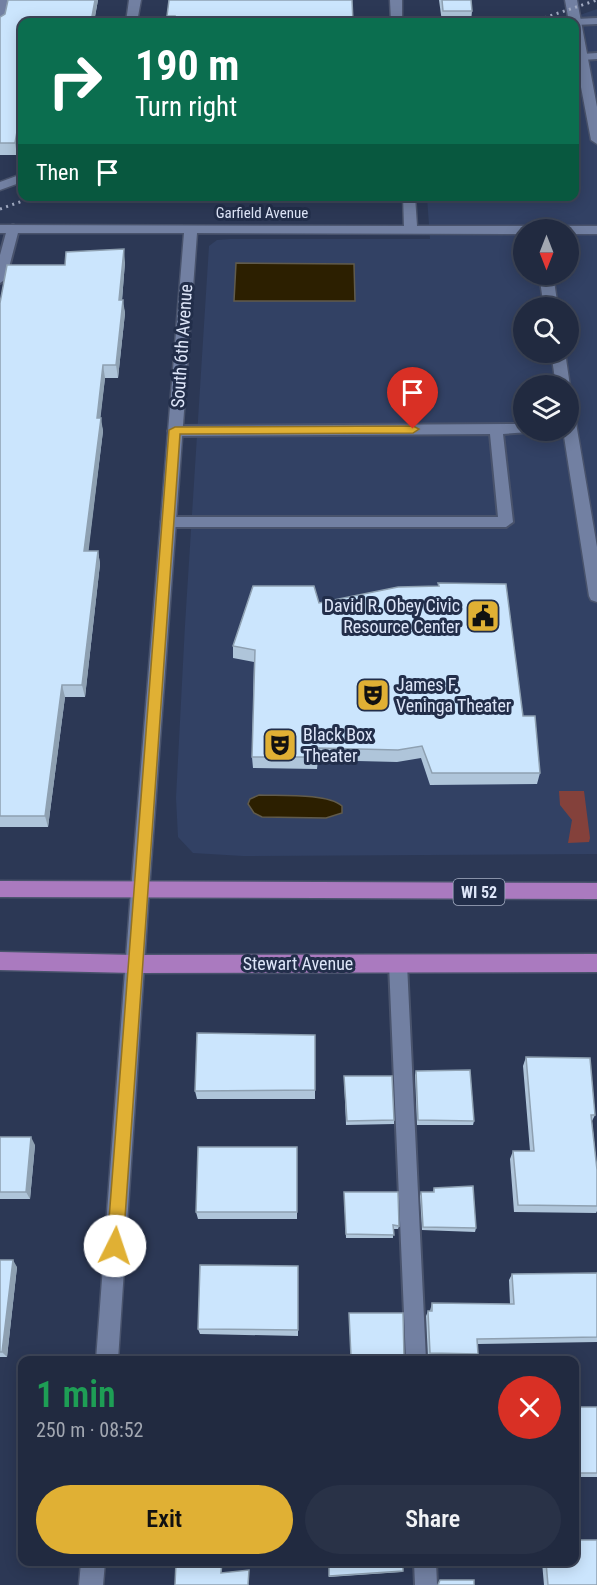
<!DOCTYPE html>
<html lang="en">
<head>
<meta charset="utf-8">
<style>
	:root { --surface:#212a40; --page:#293247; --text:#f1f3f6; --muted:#a2a7b1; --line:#3e4659; --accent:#e0b034 }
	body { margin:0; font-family:"Roboto Condensed",sans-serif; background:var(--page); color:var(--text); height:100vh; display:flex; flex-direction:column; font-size:22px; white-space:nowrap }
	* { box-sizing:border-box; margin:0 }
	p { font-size:20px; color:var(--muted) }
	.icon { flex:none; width:33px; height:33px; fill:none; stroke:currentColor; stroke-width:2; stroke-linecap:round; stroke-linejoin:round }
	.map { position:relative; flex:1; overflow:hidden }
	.sheet { position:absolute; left:18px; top:1356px; width:561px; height:210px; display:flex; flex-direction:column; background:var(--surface); border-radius:12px; box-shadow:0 3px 15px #0003,0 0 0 2px var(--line) }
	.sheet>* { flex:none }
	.banner { position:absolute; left:18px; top:18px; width:561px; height:183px; border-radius:12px; box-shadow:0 3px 15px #0003,0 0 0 2px var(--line); background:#0b6e4f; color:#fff; overflow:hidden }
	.needle { width:39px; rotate:180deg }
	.buttons { position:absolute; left:513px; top:219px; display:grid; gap:12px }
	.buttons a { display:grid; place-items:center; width:66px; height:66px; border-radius:50%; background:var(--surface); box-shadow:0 3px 15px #0003,0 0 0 2px var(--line); font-size:30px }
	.pin { position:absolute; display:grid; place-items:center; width:51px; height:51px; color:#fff; margin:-62px -26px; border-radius:50% 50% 50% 0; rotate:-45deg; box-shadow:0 0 6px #0007 }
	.pin .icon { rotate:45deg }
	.me { position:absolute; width:66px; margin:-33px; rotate:4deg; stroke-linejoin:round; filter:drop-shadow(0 0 4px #0008) }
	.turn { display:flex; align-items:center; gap:21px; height:126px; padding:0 18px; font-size:27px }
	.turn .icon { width:78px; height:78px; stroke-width:2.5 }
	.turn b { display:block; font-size:42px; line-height:51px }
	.then { display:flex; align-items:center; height:57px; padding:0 18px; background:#0003; gap:12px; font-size:22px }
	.round { display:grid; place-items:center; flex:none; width:63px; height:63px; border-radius:32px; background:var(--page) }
	.summary { display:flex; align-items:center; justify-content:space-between; height:102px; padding:0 18px }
	h1 { font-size:36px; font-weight:600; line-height:45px; color:#1e9e55 }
	.primary-button { display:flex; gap:12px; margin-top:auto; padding:12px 18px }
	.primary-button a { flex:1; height:69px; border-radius:36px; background:var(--accent); color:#111; font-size:24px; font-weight:600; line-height:69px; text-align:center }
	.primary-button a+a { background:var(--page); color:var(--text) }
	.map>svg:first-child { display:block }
	.built { fill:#324164; fill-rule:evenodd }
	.green { fill:#84413b }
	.water { fill:#2c1f00; stroke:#615b4b; stroke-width:1.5 }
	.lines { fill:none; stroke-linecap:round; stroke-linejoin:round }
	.service-casing { stroke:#49536c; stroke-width:4 }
	.minor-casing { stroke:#49536c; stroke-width:3 }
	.primary-casing { stroke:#49536c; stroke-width:3 }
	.service { fill:#7280a2; fill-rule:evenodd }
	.minor { fill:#7280a2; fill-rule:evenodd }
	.primary { fill:#aa7abf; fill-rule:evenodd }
	.rail { stroke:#a1aac1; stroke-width:3; stroke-dasharray:2 4.5; stroke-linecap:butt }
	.wall { fill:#afc5da }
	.shaded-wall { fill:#8ea0b1 }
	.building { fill:#cbe5fd; stroke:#8ea0b1; stroke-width:1.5 }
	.route { fill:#e0b034; stroke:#927222; stroke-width:1.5 }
	.labels { text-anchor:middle; stroke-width:6; stroke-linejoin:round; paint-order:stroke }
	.far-street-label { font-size:15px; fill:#dee6f9; stroke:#222e4a }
	.shield { fill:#222e4a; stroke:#a6afc4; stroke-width:1.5 }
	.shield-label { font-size:16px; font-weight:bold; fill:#dee6f9 }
	.street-label { font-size:18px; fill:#dee6f9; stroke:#222e4a }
	.poi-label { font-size:18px; fill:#dee6f9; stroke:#222e4a; text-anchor:start }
</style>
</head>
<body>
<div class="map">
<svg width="597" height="1585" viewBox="0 0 597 1585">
	<rect width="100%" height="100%" fill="#2c3855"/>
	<path class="built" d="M597,9V854L243,856L193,853L178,837L176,798L185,625L209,246L217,240L230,239H430L427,197L574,196V22H560ZM524,230H568V274H524ZM524,308H568V352H524ZM524,386H568V430H524Z"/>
	<path class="green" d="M559,791H584L590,838L589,842L568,843L572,820L560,805Z"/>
	<path class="water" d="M236,263L354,264L355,301H234Z
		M259,795C279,796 327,793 342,806V813L326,818L262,817L254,813L248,804L250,799Z"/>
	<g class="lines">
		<defs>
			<path id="service" d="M0,0H10L5,25L0,28Z
				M597,18V24L575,25L574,22H570L575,19Z
				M597,53V59L582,60L577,57L582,54Z
				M13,225L19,229L6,279L0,283V255L7,229Z
				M524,424V430H530L529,432L503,434L513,522L506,527H168L161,522L168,517H498L490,434L175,436L168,431L175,426Z
				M398,956L404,958L407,964L426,1360H406L389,964L392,958Z
				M414,1562H436L437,1585H415Z"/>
			<path id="minor" d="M129,0H141L137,22H126Z
				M390,0H402V22H391Z
				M565,0H577L597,107V144L591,140L574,50V22H569Z
				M22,174V182L0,190V182Z
				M403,196H415L417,226H524L530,230H524V234L197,233L149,891L118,1360H96L131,891L184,233H0V225L404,226Z
				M568,226H597V234H568V230H562Z
				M539,274H553L558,308H544Z
				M551,352H565L570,386L568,389V386H556Z
				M568,412L575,417L597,547V602L591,600L589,596L563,430H568Z
				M81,1562H105L103,1585H79Z"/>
			<path id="primary" d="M0,881L597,883V899L0,897Z
				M0,952L134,955L597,954V972L134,973L0,970Z"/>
		</defs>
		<use href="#service" class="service-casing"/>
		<use href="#minor" class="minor-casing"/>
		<use href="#primary" class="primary-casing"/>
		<use href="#service" class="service"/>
		<use href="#minor" class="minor"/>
		<use href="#primary" class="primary"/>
		<path class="rail" d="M532,22L597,0
			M0,209L37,196"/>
	</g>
	<path class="wall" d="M98,0L94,22H22V126L17,155H0V17Z
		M439,0H471L472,11L471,22H442Z
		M167,16L353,22H167Z
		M231,196H357V201H315V198Z
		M470,196H514V197Z
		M125,262L122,300L125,313L118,378H105L100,418L103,431L88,551H98L100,564L85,697H65L48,827H0V303L65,265Z
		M438,583L523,716L540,773L537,784L430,785L421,758L397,762L318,760L317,769L253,768L252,757L254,662L233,658V646L319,603L438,586Z
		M315,1035V1099H197L195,1091Z
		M526,1057L595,1115L592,1121L597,1170V1211L596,1213L514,1212L510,1159L513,1151H530L523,1066Z
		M416,1071L474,1121L473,1125H417L415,1075Z
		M344,1076L394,1120V1124L346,1125Z
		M0,1137L35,1145L30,1199H0Z
		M297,1147V1219H198L196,1212Z
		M434,1188L476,1228L475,1232L422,1230L420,1196L421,1192H433Z
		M344,1192L399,1226L398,1229H393V1238H346Z
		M0,1260L17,1267L7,1357H0Z
		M298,1266V1336L200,1334L198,1329Z
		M597,1273V1342L478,1344V1354L476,1359L428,1358L426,1316L428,1311H430L432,1303L510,1304L509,1280L512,1274Z
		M349,1313L404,1358L403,1360L351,1359Z
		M574,1407H597V1477H574Z
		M329,1562L403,1571L402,1572L329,1577Z
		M542,1562H574L597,1585H544Z"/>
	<path class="shaded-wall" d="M95,0H98L94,22H91Z
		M21,109L22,126L17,155L15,143Z
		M124,249L125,262L121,313L119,300Z
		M123,300L125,313L118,378L116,365Z
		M103,365L105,378L99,431L97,418Z
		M101,418L103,431L87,564L84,551Z
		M98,551L100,564L85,697L82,685Z
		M62,685L65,697L48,827L45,816Z
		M31,1137L35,1145L30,1199L26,1192Z
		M13,1260L17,1267L7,1357L2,1352Z"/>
	<path class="building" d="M8,0H95L91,22H22V109H21L15,143H0V17L5,14Z
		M169,0H352L353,22H174L175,16H167Z
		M442,0H471L472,11H443Z
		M124,249L119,300H123L116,365H103L97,418H101L84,551H98L82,685H62L45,816H0V303L7,265H65L66,252Z
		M438,583L506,584L523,716H535L540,773H432L422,746L398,750L318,748L317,757H252L255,650L233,646L253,586H314L319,603L398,587L439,586Z
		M197,1033L315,1035V1090L195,1091Z
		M526,1057L590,1058L595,1115H591L597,1170V1206L518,1205L513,1151H534Z
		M470,1070L474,1121L418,1120L416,1071Z
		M344,1076H392L394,1120L347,1121Z
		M0,1137H31L26,1192H0Z
		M198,1147H297V1212H196Z
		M473,1186L476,1228L423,1227L421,1192H434V1188Z
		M344,1192H398L399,1226L393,1225L394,1235L346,1234Z
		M0,1260H13L2,1352H0Z
		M200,1265L298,1266V1330L198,1329Z
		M597,1273V1337L477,1339L478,1354L430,1353L428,1311H432V1303L514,1304L512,1274Z
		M349,1313H403L404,1358L351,1357Z
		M574,1407H597V1473H574Z
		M574,1540H597V1585H548L546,1562H574Z
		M176,1562H222L221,1573L249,1570L248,1585H175Z
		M329,1562H403V1571L329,1576Z
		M440,1580H474V1585H438Z"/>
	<path class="route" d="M413,426L419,429L413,433L180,434L123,1246L121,1251L115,1254L109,1251L107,1246L169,430L175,427Z"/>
	<defs>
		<symbol id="civic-square" viewBox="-11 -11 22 22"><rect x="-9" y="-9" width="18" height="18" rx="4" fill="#e0b034" stroke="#222e4a"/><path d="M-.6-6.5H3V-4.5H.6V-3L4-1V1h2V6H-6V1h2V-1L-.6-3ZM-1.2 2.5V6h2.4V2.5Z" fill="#111"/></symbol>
		<symbol id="theatre-square" viewBox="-11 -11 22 22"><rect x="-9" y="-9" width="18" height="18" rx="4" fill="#e0b034" stroke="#222e4a"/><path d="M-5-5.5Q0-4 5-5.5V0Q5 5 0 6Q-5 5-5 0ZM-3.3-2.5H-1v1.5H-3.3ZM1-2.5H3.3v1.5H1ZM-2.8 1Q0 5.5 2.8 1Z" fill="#111"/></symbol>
	</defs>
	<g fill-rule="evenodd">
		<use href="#civic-square" x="464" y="597" width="38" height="38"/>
		<use href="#theatre-square" x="354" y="676" width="38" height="38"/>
		<use href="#theatre-square" x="261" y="726" width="38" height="38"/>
	</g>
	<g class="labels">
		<g class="far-street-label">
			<text x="262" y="218">Garfield Avenue</text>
		</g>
		<rect class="shield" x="453.5" y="879" width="51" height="26" rx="4.5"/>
		<g class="shield-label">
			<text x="479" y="898">WI 52</text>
		</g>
		<g class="street-label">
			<text transform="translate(182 346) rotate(-86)" y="6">South 6th Avenue</text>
			<text x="298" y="970">Stewart Avenue</text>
		</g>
		<g class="poi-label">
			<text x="460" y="612" text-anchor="end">David R. Obey Civic<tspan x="460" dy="21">Resource Center</tspan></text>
			<text x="396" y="691">James F.<tspan x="396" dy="21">Veninga Theater</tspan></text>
			<text x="303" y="741">Black Box<tspan x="303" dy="21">Theater</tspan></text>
		</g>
	</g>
</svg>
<div class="buttons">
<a><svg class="needle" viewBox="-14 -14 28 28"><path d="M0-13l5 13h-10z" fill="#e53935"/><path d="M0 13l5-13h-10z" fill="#a2a7b1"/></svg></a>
<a><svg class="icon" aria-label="search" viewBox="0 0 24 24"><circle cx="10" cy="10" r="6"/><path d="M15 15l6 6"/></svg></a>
<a><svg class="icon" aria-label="layers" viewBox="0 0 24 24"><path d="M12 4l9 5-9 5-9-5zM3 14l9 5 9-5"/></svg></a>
</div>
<div class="pin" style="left:413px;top:429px;background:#d93025"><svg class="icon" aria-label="arrive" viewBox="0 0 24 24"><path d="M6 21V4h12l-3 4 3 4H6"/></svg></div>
<svg class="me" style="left:115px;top:1246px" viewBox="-20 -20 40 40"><circle r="19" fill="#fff"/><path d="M0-13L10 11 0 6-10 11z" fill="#e0b034"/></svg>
<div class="banner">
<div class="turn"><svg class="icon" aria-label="right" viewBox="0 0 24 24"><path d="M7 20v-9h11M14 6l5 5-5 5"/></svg><div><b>190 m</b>Turn right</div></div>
<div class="then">Then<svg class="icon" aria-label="arrive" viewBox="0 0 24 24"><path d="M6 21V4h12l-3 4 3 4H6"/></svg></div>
</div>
<section class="sheet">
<div class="summary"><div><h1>1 min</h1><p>250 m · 08:52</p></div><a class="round" style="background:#d93025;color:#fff"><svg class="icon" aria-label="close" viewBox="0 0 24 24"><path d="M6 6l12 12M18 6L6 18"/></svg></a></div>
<div class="primary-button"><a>Exit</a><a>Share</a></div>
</section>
</div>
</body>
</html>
